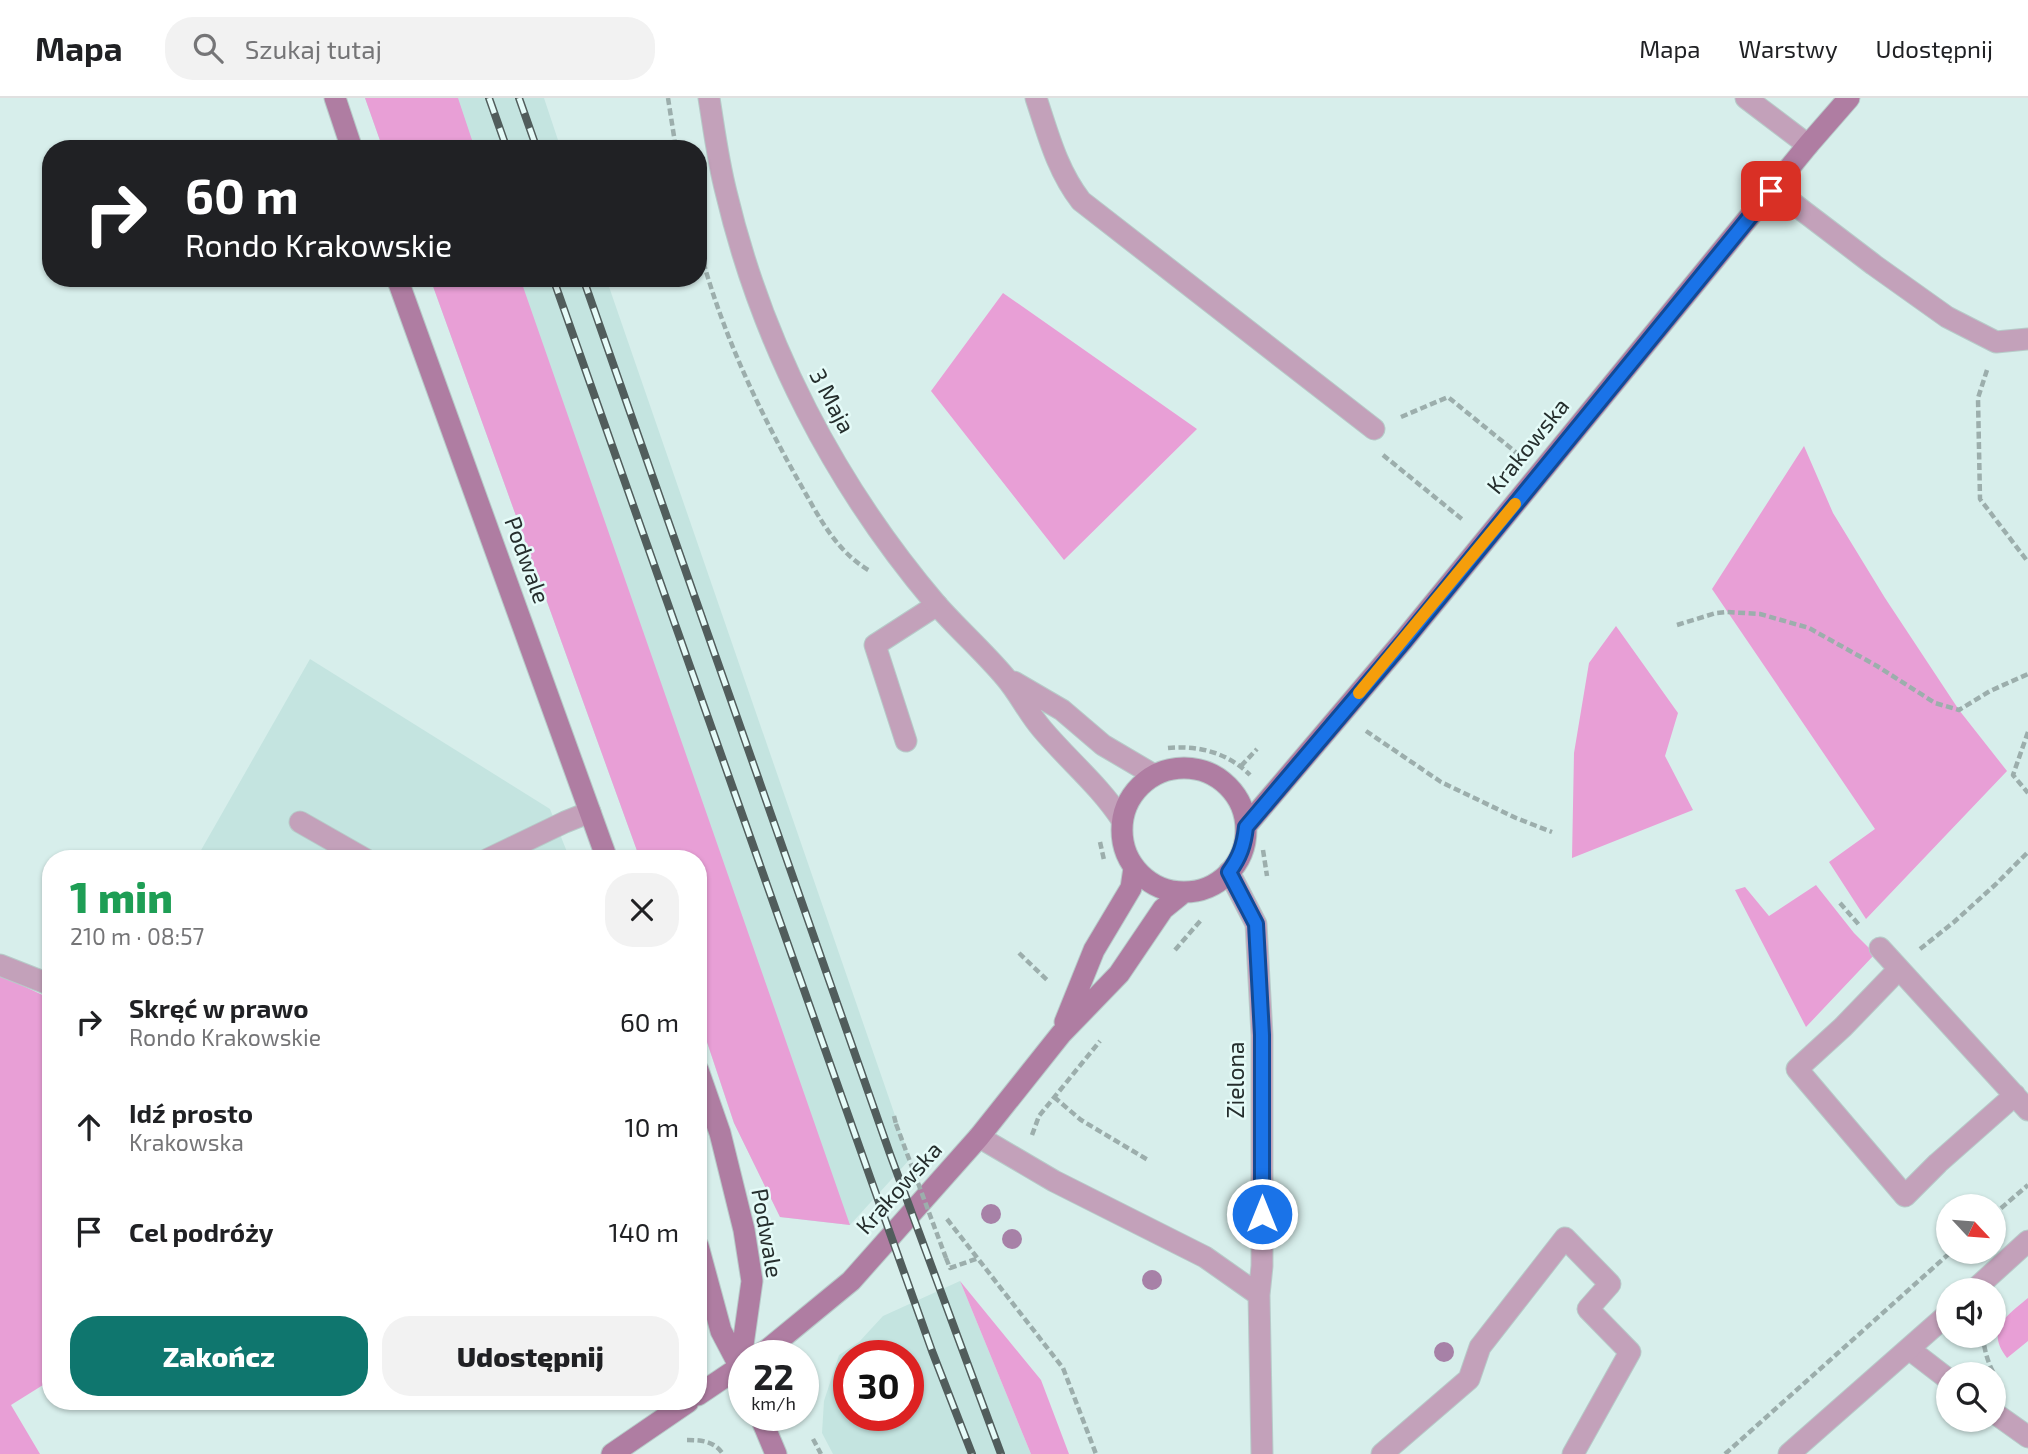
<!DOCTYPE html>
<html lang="pl">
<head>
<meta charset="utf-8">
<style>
	:root { --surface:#fff; --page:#f2f2f2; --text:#202124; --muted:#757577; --line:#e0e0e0; --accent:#0f766e }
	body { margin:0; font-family:"Exo 2",sans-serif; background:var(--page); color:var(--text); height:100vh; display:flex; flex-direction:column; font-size:26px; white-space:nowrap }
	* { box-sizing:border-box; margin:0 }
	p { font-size:23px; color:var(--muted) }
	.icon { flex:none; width:38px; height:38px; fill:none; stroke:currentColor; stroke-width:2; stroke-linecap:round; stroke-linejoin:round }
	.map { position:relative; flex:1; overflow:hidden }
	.side { position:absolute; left:42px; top:752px; width:665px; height:560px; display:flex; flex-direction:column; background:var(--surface); border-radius:28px; box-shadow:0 2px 5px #0004 }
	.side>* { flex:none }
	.top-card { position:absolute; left:42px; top:42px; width:665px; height:147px; border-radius:28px; box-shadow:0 2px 5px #0004; background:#202124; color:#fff; overflow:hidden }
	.needle { width:46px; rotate:116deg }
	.buttons { position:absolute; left:1936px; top:1096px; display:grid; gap:14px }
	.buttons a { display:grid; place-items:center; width:70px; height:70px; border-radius:50%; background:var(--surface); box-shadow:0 2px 5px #0004; font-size:35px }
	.speed { position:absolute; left:728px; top:1242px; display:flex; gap:14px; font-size:35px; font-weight:700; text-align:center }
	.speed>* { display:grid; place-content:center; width:91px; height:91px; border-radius:50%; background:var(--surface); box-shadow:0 2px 5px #0004; line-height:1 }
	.speed small { font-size:18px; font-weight:400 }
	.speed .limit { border:10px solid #d22; background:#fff; color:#111 }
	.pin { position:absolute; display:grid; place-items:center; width:60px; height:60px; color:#fff; margin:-30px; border-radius:14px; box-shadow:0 4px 10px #0006 }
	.me { position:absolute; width:77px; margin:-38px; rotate:0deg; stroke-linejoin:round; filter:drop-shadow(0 0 5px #0008) }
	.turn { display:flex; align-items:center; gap:24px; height:147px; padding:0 28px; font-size:32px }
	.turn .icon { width:91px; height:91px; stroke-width:2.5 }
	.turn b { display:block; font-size:49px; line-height:60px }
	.round { display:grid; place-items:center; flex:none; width:74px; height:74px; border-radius:28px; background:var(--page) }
	.head { display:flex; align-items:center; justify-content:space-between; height:119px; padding:0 28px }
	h1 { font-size:42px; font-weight:800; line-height:52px; color:#1e9e55 }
	.cta { display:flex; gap:14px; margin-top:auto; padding:14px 28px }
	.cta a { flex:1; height:80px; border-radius:28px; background:var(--accent); color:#fff; font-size:28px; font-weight:800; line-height:80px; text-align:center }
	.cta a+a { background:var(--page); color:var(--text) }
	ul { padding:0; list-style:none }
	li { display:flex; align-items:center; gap:21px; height:105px; padding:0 28px }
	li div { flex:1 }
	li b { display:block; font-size:26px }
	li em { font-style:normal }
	header { display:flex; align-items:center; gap:42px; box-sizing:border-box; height:98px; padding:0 35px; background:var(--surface); border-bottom:2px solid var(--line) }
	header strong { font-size:33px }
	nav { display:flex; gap:38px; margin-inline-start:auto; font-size:24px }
	.search { width:490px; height:63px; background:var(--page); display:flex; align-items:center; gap:18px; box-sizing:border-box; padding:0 24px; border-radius:28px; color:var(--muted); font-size:26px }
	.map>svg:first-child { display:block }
	.built { fill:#c4e4e0; fill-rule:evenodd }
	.green { fill:#e89fd6 }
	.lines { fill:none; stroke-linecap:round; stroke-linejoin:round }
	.lane-casing { stroke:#b7cbc9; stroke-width:23 }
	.street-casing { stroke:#b7cbc9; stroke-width:23 }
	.secondary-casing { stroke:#b7cbc9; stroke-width:23 }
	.path { stroke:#9caeac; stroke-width:4.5; stroke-dasharray:7 3.5; stroke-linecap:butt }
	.lane { stroke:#c3a1ba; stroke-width:21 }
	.street { stroke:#c3a1ba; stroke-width:21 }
	.secondary { stroke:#af7da2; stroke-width:21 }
	.rail-casing { stroke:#515d5c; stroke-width:8 }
	.rail { stroke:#e5fbf8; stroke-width:5; stroke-dasharray:16; stroke-linecap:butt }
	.path-bridge { stroke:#9caeac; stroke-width:4.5; stroke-dasharray:7 3.5; stroke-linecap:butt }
	.tree { fill:#a781a7 }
	.route-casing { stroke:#114b97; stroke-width:18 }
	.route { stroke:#1a73e8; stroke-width:12 }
	.slow { stroke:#f59e0b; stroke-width:12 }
	.labels { text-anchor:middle; stroke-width:5; stroke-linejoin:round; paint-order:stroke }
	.street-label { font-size:23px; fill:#252e2d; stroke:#e5fbf8 }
</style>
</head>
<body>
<header>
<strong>Mapa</strong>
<div class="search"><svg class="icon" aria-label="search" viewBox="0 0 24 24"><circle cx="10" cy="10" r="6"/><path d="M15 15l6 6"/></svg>Szukaj tutaj</div>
<nav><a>Mapa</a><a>Warstwy</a><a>Udostępnij</a></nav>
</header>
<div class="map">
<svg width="2028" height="1356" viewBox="0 0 2028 1356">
	<rect width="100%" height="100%" fill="#d7eeeb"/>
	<path class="built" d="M365,0H544L561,51H383Z
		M430,180H606L910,1061L850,1127L780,1119L734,1025L698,917V761H640Z
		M310,561L550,711L567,754L552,757L550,761H196Z
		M960,1183L1031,1356H833L822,1335L824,1303L839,1257L859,1244L883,1218ZM849,1258H908V1318H849Z"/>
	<path class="green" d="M365,0H458L475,51H383Z
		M430,180H520L850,1127L780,1119L734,1025L698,917V761H640Z
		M1003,195L1197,331L1064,462L931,293Z
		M1804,348L1833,415L1885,500L1959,612L2007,673L1866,821L1829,764L1875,731L1712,491Z
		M1616,528L1678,615L1665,658L1693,712L1572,760L1574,655L1589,565Z
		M1816,787L1854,835L1875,856L1806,929L1735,792L1745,789L1769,818Z
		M0,877L51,901V1298L43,1287L11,1307L40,1356H0Z
		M960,1183L1041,1282L1069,1356H1031Z
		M2028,1200V1243L2007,1260C1985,1232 2006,1218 2028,1200Z"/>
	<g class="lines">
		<defs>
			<path id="lane" d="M1036,0C1048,36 1057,72 1081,103L1374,331
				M1746,0L1808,47
				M1771,93L1790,103L1874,167L1947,219L1996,244L2028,241
				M906,643L875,547L937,507
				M300,724L365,761
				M488,761L565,724L590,714
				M1880,850L2028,1012
				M0,867L51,887
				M1898,872L1843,929L1797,971L1905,1098L1938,1065L2015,997
				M1909,1251L1948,1281
				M1993,1314L2028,1339"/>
			<path id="street" d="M709,0C714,31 718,63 726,94C762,246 835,387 936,506C958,531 983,553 1005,579C1019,595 1028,615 1042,631C1069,663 1099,687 1122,722
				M1014,584L1062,612L1103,647L1154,677
				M1229,774L1256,826L1262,937V1168L1259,1197L1262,1356
				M979,1039L1054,1083L1205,1159L1259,1197
				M1974,1192L2028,1143
				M1382,1356L1469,1281L1480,1249L1565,1140L1610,1186L1588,1211L1630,1254L1573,1356
				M1789,1356L1948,1216"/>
			<path id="secondary" d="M335,0L352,51
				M397,180L607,761
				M1122 732a62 62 0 1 1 124 0a62 62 0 1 1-124 0Z
				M1246,728L1403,543L1808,47L1849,0
				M1065,924L1094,852L1131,790L1134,770
				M698,972L720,1035L744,1132L752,1183L740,1268
				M698,1148L721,1233L741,1271
				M756,1258L767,1252L851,1183L979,1039L1061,936L1119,876L1163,811L1184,794
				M698,1297L744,1266
				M760,1318L776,1356
				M612,1356L688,1304"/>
		</defs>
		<use href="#lane" class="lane-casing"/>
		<use href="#street" class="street-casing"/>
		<use href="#secondary" class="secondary-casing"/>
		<path class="path" d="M668,0L676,51
			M698,144C719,228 756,307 798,382C818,417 835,453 870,473
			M1987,272L1978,300L1980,401L2028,464
			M1401,319L1448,299L1518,356
			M1383,357L1463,422
			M1677,527L1716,515L1727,514L1760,516L1809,530L1877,568L1935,605L1959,612L1990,593L2028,576
			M1366,633L1441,684L1516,720L1552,734
			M2028,634L2013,677L2028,695
			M1168,650C1199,647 1228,655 1250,677
			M1241,668L1257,651
			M1100,744L1104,762
			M1263,752L1267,778
			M1840,805L1860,828
			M1920,851L1954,824L1996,786L2028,754
			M1175,852L1201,822
			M1019,855L1047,882
			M1054,999L1081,1022L1148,1062
			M894,1018L896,1026
			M1032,1037L1039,1018L1100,943
			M1993,1117L2028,1087
			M947,1121L1063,1270L1096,1356
			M946,1160L950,1170L979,1160
			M1983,1237C1984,1254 1990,1273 2001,1286
			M813,1341L821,1356
			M687,1342C702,1342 714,1343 723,1356
			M1725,1356L1952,1153"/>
		<use href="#lane" class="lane"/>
		<use href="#street" class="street"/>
		<use href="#secondary" class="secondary"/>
		<defs>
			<path id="rail" d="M489,0L507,51
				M519,0L537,51
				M553,180L870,1079L932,1253L972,1356
				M583,180L890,1056L1001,1356"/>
		</defs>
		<use href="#rail" class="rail-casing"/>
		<use href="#rail" class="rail"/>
		<path class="path-bridge" d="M896,1026L946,1160"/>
	</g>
	<g class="tree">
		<circle cx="991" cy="1116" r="10"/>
		<circle cx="1012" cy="1141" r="10"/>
		<circle cx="1152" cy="1182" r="10"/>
		<circle cx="1444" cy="1254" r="10"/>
	</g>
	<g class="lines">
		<defs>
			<path id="route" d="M1262,1116V937L1256,826L1229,774C1240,759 1244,747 1246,729L1403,544L1771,93"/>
		</defs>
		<use href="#route" class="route-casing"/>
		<use href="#route" class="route"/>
		<path class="slow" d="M1359,595L1515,406"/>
	</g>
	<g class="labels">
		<g class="street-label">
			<text transform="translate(832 303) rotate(62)" y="8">3 Maja</text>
			<text transform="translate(1528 348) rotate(-51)" y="8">Krakowska</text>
			<text transform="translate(527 462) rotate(70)" y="8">Podwale</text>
			<text transform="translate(1236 982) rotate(-90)" y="8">Zielona</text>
			<text transform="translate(899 1090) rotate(-48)" y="8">Krakowska</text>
			<text transform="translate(767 1135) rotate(80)" y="8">Podwale</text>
		</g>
	</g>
</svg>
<div class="buttons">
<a><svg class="needle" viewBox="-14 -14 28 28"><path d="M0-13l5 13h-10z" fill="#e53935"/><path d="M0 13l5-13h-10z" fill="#757577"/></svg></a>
<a><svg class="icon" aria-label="sound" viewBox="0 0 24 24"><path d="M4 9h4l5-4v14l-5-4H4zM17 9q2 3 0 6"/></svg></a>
<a><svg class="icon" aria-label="search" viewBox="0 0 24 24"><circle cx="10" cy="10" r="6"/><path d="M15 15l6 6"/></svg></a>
</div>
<div class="speed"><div>22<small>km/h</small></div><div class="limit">30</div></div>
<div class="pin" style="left:1771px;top:93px;background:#d93025"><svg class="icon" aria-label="arrive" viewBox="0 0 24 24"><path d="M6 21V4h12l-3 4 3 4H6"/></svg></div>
<svg class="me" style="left:1262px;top:1116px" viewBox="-20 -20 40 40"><circle r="17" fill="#1a73e8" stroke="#fff" stroke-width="3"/><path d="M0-11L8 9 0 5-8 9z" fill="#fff"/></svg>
<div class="top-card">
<div class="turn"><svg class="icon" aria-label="right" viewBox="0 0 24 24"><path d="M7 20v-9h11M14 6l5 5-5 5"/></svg><div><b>60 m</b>Rondo Krakowskie</div></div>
</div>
<section class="side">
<div class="head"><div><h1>1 min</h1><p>210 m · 08:57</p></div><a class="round"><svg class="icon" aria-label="close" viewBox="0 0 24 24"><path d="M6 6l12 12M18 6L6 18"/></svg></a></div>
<ul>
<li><svg class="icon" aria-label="right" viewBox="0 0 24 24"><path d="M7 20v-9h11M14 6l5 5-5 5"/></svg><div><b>Skręć w prawo</b><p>Rondo Krakowskie</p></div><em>60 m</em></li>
<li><svg class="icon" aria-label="ahead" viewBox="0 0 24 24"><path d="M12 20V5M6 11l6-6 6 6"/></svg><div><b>Idź prosto</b><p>Krakowska</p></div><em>10 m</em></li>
<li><svg class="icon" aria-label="arrive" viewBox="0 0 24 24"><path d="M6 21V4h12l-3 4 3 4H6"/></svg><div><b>Cel podróży</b></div><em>140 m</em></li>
</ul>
<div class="cta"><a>Zakończ</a><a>Udostępnij</a></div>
</section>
</div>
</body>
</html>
